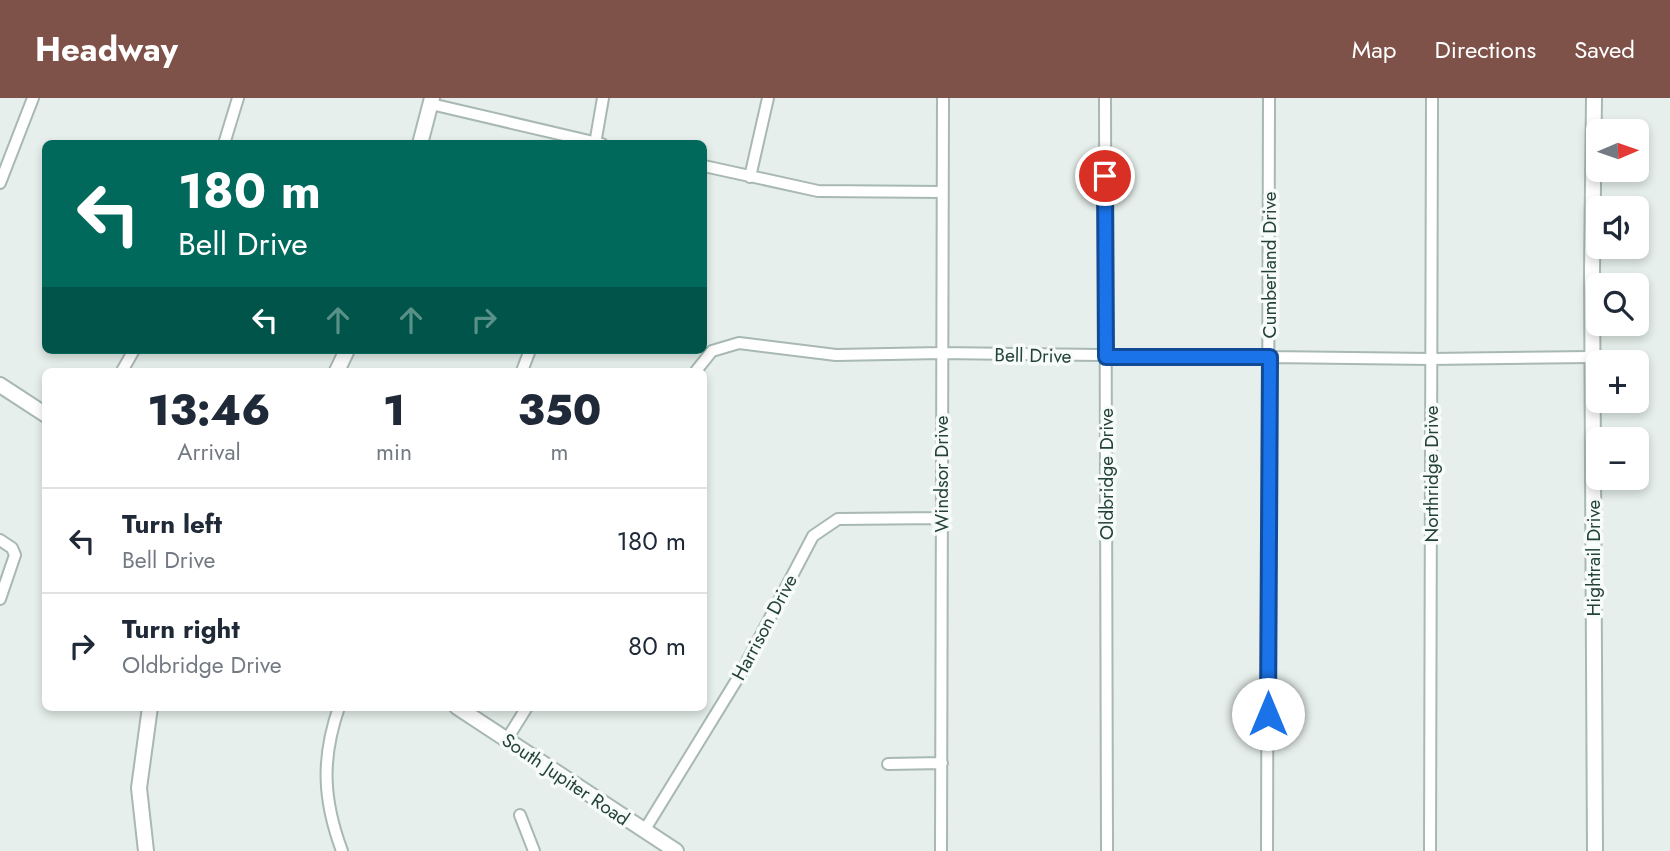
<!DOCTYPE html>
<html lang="en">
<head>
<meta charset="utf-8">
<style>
	:root { --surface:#fff; --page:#f2f2f3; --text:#1f2937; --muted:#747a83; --line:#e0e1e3; --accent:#7f5249 }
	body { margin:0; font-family:Jost,sans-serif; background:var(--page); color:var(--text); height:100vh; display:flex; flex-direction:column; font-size:26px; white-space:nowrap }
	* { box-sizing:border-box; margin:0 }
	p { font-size:23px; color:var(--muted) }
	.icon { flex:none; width:38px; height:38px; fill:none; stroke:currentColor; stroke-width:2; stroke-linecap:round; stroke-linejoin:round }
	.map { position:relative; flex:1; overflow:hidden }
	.side { position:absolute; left:42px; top:270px; width:665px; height:343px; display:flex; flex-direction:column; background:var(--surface); border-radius:10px; box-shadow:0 4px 10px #0003 }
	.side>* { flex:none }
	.hud { position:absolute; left:42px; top:42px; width:665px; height:214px; border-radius:10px; box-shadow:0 4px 10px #0003; background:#00695c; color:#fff; overflow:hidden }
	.needle { width:46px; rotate:88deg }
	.controls { position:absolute; left:1586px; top:21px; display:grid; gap:14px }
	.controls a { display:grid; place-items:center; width:63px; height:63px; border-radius:10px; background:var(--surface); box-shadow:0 4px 10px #0003; font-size:35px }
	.pin { position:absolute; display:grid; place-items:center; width:60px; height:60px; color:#fff; margin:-30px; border:4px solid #fff; border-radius:50%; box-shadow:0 2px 7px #0007 }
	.me { position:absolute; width:77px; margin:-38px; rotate:0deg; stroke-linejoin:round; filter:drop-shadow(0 0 5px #0008) }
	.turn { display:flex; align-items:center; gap:24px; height:147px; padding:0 21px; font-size:32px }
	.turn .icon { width:91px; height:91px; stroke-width:2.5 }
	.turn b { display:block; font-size:49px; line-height:60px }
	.lanes { display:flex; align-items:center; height:66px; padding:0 21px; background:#0003; justify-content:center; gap:35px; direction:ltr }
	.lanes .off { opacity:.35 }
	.eta { display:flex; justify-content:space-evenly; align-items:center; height:119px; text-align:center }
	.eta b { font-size:42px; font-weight:800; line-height:49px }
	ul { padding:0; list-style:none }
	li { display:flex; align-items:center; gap:21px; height:105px; padding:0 21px; border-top:2px solid var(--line) }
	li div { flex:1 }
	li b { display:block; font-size:26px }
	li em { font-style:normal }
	header { display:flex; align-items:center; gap:42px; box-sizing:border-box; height:98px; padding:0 35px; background:var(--accent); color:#fff }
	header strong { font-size:33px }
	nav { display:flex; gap:38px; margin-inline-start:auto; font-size:24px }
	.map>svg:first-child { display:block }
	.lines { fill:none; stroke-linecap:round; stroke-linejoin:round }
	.minor-casing { stroke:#a8b8b2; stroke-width:14 }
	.tertiary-casing { stroke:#a8b8b2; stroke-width:18 }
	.minor { stroke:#fff; stroke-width:10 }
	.tertiary { stroke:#fff; stroke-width:14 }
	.route-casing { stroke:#114b97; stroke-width:18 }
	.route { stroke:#1a73e8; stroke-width:12 }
	.labels { text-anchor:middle; stroke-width:7; stroke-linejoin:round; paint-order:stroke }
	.street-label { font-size:19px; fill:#24423a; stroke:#f7fbf9 }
</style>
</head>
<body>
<header>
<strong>Headway</strong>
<nav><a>Map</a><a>Directions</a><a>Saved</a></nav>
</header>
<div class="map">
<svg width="1670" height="753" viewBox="0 0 1670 753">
	<rect width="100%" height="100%" fill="#e6efeb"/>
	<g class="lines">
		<defs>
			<path id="minor" d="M1105,0L1107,753
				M431,6L602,46
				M224,46L238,0
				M595,46L603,0
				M704,68L818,93L942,94
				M750,79L768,0
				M0,85L33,0
				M122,273L134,252
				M522,273L530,252
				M696,273L712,253L739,245L836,257L941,255L1431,261L1592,259
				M0,442L12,450L15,457L0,501
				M339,609C321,661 323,702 342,753
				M507,641L527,609
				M888,666L942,665
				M520,717L534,753
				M644,733L741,575L813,438L838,421L941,420
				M941,753L943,0
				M1267,753L1269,0
				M1430,753L1432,0"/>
			<path id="tertiary" d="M1594,0L1592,174L1595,753
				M420,46L432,0
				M337,273L347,252
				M0,287L46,317
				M457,609L676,753
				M146,753L139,690L150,609"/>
		</defs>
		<use href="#minor" class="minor-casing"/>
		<use href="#tertiary" class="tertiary-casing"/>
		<use href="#minor" class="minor"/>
		<use href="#tertiary" class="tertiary"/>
	</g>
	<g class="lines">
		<defs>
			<path id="route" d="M1105,78L1106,259H1270L1268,616"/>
		</defs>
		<use href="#route" class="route-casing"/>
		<use href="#route" class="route"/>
	</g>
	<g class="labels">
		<g class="street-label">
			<text transform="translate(1269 167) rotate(-90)" y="7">Cumberland Drive</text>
			<text transform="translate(1033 257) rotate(1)" y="7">Bell Drive</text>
			<text transform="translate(941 376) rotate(-90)" y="7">Windsor Drive</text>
			<text transform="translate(1106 376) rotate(-90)" y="7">Oldbridge Drive</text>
			<text transform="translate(1431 376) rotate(-90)" y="7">Northridge Drive</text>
			<text transform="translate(1593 460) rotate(-90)" y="7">Hightrail Drive</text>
			<text transform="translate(764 529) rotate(-62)" y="7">Harrison Drive</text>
			<text transform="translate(566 681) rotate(34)" y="7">South Jupiter Road</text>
		</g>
	</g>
</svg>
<div class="controls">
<a><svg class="needle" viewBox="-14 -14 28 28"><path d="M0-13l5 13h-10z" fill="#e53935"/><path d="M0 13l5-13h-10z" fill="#747a83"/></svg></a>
<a><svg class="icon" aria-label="sound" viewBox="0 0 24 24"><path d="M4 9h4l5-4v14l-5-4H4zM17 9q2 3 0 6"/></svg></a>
<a><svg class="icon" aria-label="search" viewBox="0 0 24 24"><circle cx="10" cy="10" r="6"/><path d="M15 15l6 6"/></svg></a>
<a>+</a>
<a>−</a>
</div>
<div class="pin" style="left:1105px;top:78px;background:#d93025"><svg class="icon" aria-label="arrive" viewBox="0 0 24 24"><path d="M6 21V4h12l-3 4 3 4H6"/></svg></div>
<svg class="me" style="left:1268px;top:616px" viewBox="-20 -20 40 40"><circle r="19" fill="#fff"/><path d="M0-13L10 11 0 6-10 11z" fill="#1a73e8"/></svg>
<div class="hud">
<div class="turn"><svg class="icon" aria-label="left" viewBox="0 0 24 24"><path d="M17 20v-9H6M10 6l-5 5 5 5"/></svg><div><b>180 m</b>Bell Drive</div></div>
<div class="lanes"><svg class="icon" aria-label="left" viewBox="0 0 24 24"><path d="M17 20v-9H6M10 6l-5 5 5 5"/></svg><svg class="icon off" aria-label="ahead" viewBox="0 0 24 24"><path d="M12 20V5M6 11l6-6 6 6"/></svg><svg class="icon off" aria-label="ahead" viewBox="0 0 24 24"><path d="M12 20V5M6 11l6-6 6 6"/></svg><svg class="icon off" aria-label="right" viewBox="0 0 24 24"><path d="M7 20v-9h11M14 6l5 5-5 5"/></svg></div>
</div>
<section class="side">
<div class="eta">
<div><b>13:46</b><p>Arrival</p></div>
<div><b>1</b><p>min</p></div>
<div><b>350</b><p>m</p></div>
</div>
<ul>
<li><svg class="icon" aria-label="left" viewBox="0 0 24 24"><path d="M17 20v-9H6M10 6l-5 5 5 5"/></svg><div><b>Turn left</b><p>Bell Drive</p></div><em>180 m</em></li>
<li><svg class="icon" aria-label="right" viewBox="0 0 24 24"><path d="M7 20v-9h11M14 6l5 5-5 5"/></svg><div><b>Turn right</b><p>Oldbridge Drive</p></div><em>80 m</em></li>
</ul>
</section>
</div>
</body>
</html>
